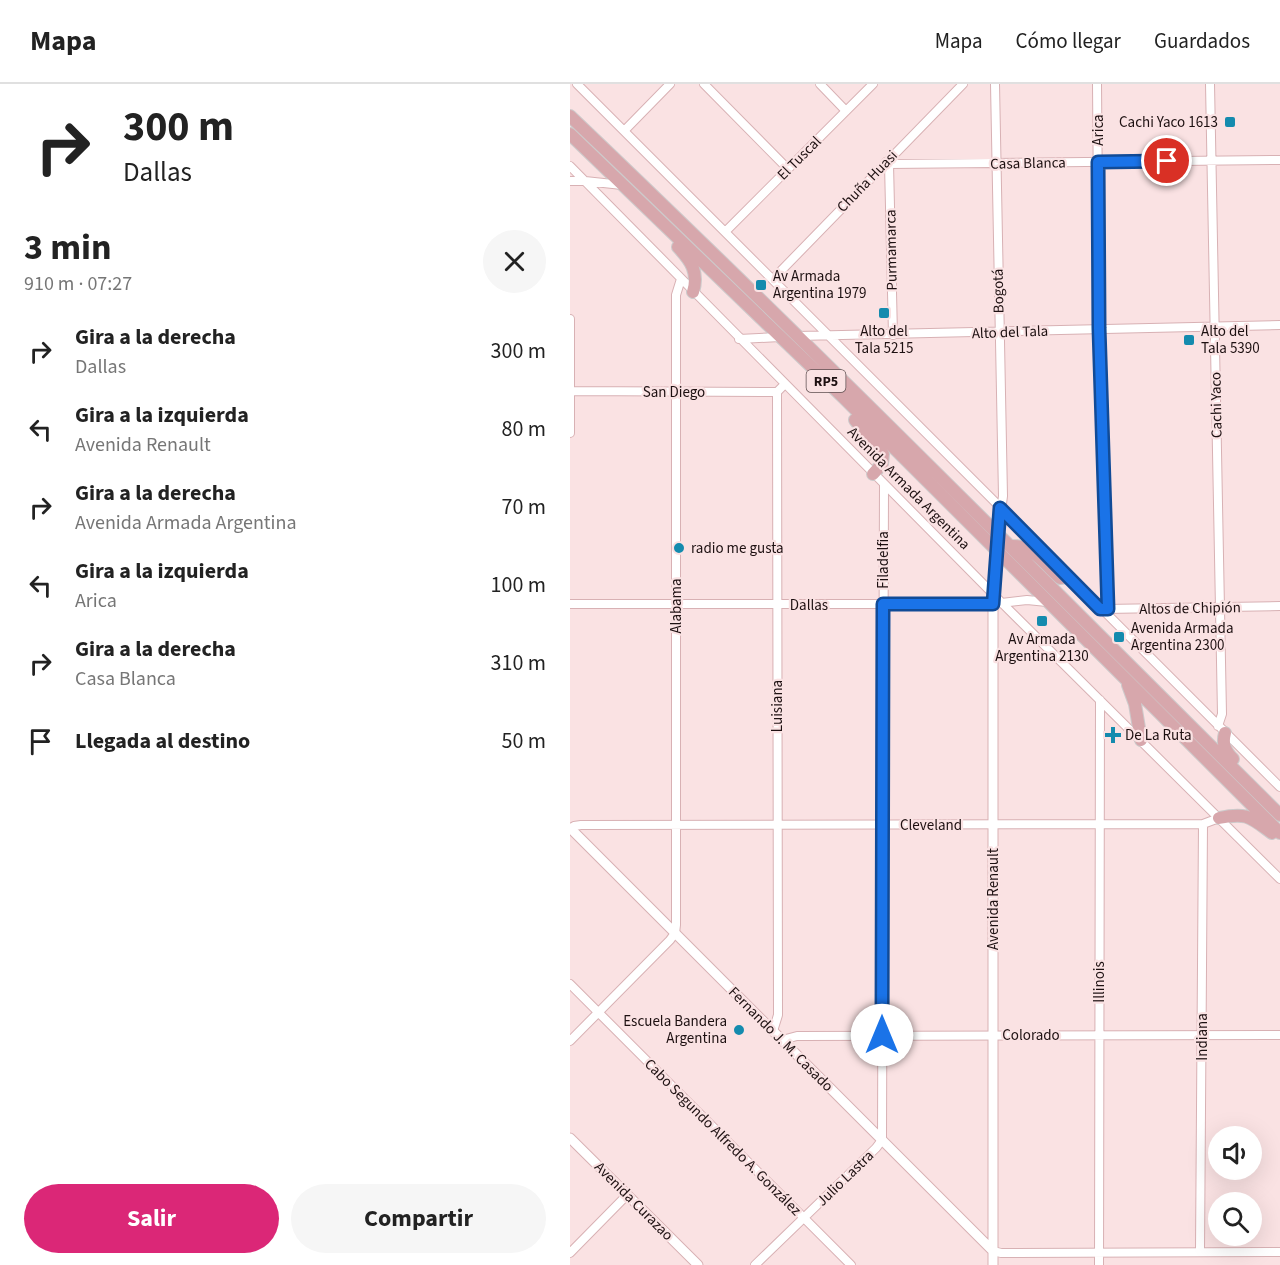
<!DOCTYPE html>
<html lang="es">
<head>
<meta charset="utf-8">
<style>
	:root { --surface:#fff; --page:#f6f6f6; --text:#222; --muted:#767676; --line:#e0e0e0; --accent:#db2777 }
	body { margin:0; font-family:"Source Sans 3",sans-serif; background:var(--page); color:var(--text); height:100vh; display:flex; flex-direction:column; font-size:22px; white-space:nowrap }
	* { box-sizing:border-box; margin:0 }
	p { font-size:20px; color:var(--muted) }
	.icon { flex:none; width:33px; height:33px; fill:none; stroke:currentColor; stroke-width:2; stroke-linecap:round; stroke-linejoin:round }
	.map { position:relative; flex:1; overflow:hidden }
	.side { display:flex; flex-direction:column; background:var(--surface); width:570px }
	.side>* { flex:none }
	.hud { background:#fff; color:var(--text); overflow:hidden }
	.tools { position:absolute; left:638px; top:1042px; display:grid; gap:12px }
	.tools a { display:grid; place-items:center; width:54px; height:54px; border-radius:50%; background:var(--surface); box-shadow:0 6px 24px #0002; font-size:30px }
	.pin { position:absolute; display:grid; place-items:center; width:51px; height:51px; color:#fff; margin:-26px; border:3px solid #fff; border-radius:50%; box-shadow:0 2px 6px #0007 }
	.me { position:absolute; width:66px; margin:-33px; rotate:0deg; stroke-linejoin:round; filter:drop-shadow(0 0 4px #0008) }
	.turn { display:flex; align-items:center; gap:21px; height:126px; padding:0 24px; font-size:27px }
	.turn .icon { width:78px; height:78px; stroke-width:2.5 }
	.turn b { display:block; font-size:42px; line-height:51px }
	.round { display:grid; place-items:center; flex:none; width:63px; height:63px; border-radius:32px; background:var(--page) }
	.headline { display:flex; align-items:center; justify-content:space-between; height:102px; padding:0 24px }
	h1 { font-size:36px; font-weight:700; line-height:45px }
	.cta { display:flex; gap:12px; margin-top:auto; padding:12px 24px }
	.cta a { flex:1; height:69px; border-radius:36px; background:var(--accent); color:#fff; font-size:24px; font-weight:700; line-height:69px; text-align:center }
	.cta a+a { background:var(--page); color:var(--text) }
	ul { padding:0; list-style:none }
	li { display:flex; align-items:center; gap:18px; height:78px; padding:0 24px }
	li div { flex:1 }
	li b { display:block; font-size:22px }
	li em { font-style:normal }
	header { display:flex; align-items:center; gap:36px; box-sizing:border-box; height:84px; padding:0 30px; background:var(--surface); border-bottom:2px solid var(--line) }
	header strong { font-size:28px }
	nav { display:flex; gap:33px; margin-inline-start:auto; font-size:21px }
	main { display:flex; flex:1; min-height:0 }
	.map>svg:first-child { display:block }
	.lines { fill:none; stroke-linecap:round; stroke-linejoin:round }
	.minor-casing { stroke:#d8b1b4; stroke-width:10 }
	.tertiary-casing { stroke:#d8b1b4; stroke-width:11 }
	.primary-casing { stroke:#cdcacb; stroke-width:14 }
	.minor { stroke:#fff; stroke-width:8 }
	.tertiary { stroke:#fff; stroke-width:9 }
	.primary { stroke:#d7a7ac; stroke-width:12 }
	.route-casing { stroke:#114b97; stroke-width:15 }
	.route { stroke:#1a73e8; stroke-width:10 }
	.poi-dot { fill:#148bae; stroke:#fae2e3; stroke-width:2 }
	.labels { text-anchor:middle; stroke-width:4.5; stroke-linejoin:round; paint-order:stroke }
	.shield { fill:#fae2e3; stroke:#5f4f50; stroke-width:1.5 }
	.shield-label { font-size:14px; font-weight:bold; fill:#1d1011 }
	.poi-label { font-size:15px; fill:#1d1011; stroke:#fae2e3; text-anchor:start }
	.street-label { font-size:15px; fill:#1d1011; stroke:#fae2e3 }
</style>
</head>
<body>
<header>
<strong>Mapa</strong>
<nav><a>Mapa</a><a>Cómo llegar</a><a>Guardados</a></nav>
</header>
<main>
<section class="side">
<div class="hud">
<div class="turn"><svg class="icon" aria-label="right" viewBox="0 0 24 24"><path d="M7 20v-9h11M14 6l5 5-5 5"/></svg><div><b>300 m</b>Dallas</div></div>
</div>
<div class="headline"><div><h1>3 min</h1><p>910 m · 07:27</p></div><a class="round"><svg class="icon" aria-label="close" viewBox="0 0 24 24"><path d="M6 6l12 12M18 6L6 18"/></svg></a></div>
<ul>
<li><svg class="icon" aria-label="right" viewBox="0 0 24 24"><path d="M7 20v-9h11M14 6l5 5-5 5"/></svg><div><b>Gira a la derecha</b><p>Dallas</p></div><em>300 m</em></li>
<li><svg class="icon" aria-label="left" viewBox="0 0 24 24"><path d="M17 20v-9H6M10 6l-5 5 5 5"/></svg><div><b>Gira a la izquierda</b><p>Avenida Renault</p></div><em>80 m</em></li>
<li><svg class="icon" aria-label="right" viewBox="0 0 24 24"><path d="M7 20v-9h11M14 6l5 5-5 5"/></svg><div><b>Gira a la derecha</b><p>Avenida Armada Argentina</p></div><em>70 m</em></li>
<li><svg class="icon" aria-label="left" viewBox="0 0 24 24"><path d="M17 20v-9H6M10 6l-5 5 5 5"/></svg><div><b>Gira a la izquierda</b><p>Arica</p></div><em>100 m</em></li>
<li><svg class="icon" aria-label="right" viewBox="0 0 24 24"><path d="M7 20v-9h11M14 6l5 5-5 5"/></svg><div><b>Gira a la derecha</b><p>Casa Blanca</p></div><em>310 m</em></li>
<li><svg class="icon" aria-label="arrive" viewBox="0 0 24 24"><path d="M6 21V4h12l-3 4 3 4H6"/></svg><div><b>Llegada al destino</b></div><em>50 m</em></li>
</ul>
<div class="cta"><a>Salir</a><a>Compartir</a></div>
</section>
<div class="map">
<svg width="710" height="1181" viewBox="0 0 710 1181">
	<rect width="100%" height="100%" fill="#fae2e3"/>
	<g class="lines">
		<defs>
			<path id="minor" d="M7,0L710,703
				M134,0L218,85
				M250,0L276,27
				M425,0L433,412L428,450
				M527,0L529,244L538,525
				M640,0L652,630L648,642
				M54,47L100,0
				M316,78L319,80L710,76
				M319,80L323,251
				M0,82L433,520L710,795
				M0,97H15L52,101
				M155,148L303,0
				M203,195L393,0
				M0,235V349
				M228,252L710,241
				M169,255L210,253
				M0,307L207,308
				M0,520H423L457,516L477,518
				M535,525L710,522
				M1,745L4,742L11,741L633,740L649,734
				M0,900L281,1181
				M203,947L208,931L207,308L215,300
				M212,956L227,952L710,951
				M0,957L100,856L105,849L106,841V211L111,195
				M423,1167L431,1169L710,1168
				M630,1167L633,740
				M0,1169L57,1111
				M185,1181L306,1064L312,1056L314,400
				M529,1181L530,616"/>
			<path id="tertiary" d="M0,744L423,1167
				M0,1054L128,1181
				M423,1181V520L427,464"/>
			<path id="primary" d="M0,32C241,261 474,497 710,731
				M0,50L274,314L710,749
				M108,163C121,177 129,188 123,208
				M285,336L313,370L312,380L303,390
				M441,462C463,461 475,481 490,494L498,493
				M558,601L565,620L571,656
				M655,649C652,660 655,667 663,675
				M649,734C677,728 680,733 702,749"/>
		</defs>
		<use href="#minor" class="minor-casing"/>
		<use href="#tertiary" class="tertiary-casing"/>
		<use href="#primary" class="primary-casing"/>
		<use href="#minor" class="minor"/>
		<use href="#tertiary" class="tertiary"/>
		<use href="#primary" class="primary"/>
	</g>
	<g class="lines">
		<defs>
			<path id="route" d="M312,951L313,520H423L430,424L530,525H538L529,244L528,78L597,77"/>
		</defs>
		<use href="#route" class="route-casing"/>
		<use href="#route" class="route"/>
	</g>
	<g class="poi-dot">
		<rect x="654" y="32" width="12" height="12" rx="3"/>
		<rect x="185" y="195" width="12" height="12" rx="3"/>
		<rect x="308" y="223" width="12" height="12" rx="3"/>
		<rect x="613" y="250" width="12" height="12" rx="3"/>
		<circle cx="109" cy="464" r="6"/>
		<rect x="466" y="531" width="12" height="12" rx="3"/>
		<rect x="543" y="547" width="12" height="12" rx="3"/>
		<path d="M540 642h6v6h6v6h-6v6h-6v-6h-6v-6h6z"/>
		<circle cx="169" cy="946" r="6"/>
	</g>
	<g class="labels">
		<rect class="shield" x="236.5" y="286" width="39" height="22" rx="4.5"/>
		<g class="shield-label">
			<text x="256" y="302">RP5</text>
		</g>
		<g class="poi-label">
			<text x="648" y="43" text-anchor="end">Cachi Yaco 1613</text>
			<text x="203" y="197">Av Armada<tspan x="203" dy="17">Argentina 1979</tspan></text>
			<text x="314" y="252" text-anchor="middle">Alto del<tspan x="314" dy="17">Tala 5215</tspan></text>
			<text x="631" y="252">Alto del<tspan x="631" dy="17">Tala 5390</tspan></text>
			<text x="121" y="469">radio me gusta</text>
			<text x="561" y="549">Avenida Armada<tspan x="561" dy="17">Argentina 2300</tspan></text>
			<text x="472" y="560" text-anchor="middle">Av Armada<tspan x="472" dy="17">Argentina 2130</tspan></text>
			<text x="555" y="656">De La Ruta</text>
			<text x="157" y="942" text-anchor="end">Escuela Bandera<tspan x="157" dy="17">Argentina</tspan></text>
		</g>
		<g class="street-label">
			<text transform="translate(528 46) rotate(-90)" y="5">Arica</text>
			<text transform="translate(229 74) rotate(-45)" y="5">El Tuscal</text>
			<text transform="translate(458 79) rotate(-1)" y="5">Casa Blanca</text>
			<text transform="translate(297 97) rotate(-46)" y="5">Chuña Huasi</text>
			<text transform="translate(321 166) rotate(-91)" y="5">Purmamarca</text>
			<text transform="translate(428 207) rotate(-91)" y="5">Bogotá</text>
			<text transform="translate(440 248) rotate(-2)" y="5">Alto del Tala</text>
			<text x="104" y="313">San Diego</text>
			<text transform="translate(646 321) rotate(-91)" y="5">Cachi Yaco</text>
			<text transform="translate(339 404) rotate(45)" y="5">Avenida Armada Argentina</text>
			<text transform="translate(313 476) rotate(-90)" y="5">Filadelfia</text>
			<text x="239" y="526">Dallas</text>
			<text transform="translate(106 522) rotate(-90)" y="5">Alabama</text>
			<text transform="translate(620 524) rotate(-1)" y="5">Altos de Chipión</text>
			<text transform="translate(207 622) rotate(-90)" y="5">Luisiana</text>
			<text x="361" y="746">Cleveland</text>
			<text transform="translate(423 815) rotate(-90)" y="5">Avenida Renault</text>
			<text transform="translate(529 898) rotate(-90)" y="5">Illinois</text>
			<text x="461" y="956">Colorado</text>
			<text transform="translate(632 953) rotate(-90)" y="5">Indiana</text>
			<text transform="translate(211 955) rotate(45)" y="5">Fernando J. M. Casado</text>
			<text transform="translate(153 1053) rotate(45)" y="5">Cabo Segundo Alfredo A. González</text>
			<text transform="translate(275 1094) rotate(-44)" y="5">Julio Lastra</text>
			<text transform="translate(64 1117) rotate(45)" y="5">Avenida Curazao</text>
		</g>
	</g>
</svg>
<div class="tools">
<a><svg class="icon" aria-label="sound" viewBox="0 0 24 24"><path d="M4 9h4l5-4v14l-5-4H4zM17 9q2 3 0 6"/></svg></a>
<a><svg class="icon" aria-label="search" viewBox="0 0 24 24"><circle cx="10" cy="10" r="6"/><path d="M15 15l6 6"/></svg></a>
</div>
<div class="pin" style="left:597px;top:77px;background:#d93025"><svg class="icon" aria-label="arrive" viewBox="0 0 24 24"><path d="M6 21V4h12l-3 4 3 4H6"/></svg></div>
<svg class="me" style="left:312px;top:951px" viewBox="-20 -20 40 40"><circle r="19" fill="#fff"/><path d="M0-13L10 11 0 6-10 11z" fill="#1a73e8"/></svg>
</div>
</main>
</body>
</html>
